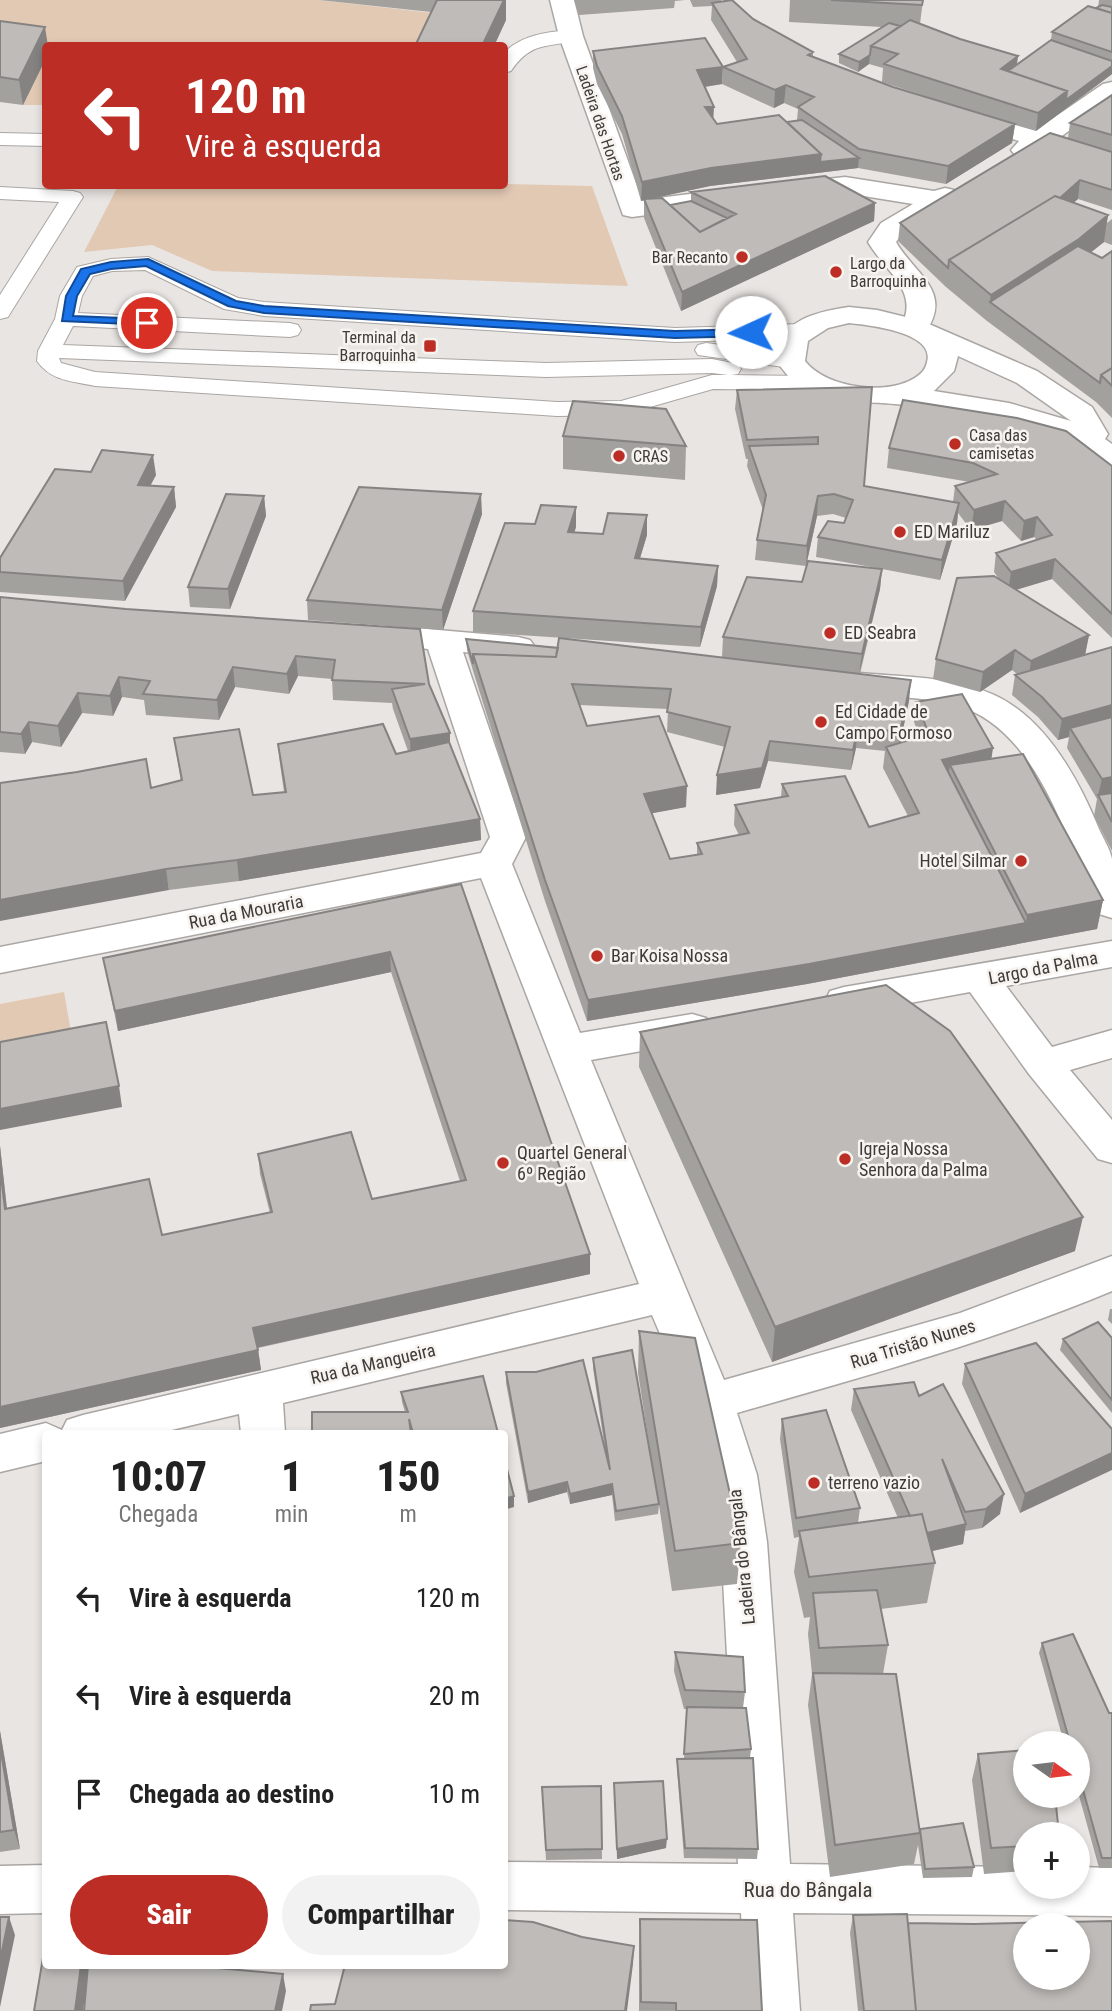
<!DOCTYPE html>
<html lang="pt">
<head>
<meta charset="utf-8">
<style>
	:root { --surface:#fff; --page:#f2f2f2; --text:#222; --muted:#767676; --accent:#bc2e25 }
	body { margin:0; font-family:"Roboto Condensed",sans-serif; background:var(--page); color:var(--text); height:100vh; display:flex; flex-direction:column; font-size:26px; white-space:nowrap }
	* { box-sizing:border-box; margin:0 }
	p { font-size:23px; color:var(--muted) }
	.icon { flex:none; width:38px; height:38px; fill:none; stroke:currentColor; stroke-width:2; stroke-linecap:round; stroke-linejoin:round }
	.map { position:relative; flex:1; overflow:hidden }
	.side { position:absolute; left:42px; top:1430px; width:466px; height:539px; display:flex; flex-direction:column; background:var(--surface); border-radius:7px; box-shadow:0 4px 10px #0003 }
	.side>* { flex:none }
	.guide { position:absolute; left:42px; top:42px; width:466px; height:147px; border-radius:7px; box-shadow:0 4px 10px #0003; background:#bc2e25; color:#fff; overflow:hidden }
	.needle { width:46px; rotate:104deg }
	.fabs { position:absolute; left:1013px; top:1731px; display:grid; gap:14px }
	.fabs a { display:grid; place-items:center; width:77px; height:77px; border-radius:50%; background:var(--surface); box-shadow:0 4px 10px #0003; font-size:35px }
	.pin { position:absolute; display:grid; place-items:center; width:60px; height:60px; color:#fff; margin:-30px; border:4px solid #fff; border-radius:50%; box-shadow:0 2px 7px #0007 }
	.me { position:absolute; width:77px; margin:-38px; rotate:268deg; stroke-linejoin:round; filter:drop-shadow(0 0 5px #0008) }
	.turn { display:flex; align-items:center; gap:24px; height:147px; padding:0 28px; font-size:32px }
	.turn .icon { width:91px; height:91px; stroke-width:2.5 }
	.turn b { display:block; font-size:49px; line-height:60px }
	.eta { display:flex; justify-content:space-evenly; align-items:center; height:119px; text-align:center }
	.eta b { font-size:42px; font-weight:800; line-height:49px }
	.primary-button { display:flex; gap:14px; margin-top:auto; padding:14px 28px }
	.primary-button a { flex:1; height:80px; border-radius:42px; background:var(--accent); color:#fff; font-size:28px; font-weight:800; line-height:80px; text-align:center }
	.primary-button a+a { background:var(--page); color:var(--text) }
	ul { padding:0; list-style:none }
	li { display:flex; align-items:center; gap:21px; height:98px; padding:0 28px }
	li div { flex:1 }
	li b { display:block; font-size:26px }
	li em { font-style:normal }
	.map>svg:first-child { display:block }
	.green { fill:#e2c9b4 }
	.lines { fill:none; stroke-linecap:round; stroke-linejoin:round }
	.service-casing { stroke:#aaa6a3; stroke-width:2 }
	.minor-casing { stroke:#aaa6a3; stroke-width:3 }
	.tertiary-casing { stroke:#aaa6a3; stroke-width:3 }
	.service { fill:#fff; fill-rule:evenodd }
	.minor { fill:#fff; fill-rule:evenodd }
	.tertiary { fill:#fff; fill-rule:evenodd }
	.wall { fill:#a3a19e; fill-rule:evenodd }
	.shaded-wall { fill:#858381 }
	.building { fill:#bebbb8; stroke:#858381; stroke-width:2; fill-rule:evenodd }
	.route { fill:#1a73e8; stroke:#114b97; stroke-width:2 }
	.poi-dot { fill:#bc2e25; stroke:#f7f3ef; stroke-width:2.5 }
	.labels { text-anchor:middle; stroke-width:5; stroke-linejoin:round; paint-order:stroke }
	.far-street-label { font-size:16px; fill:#3e3c3b; stroke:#f7f3ef }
	.far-poi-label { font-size:16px; fill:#3e3c3b; stroke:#f7f3ef; text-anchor:start }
	.poi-label { font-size:18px; fill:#3e3c3b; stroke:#f7f3ef; text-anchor:start }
	.street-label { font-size:18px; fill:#3e3c3b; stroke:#f7f3ef }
	.near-street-label { font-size:21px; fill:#3e3c3b; stroke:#f7f3ef }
</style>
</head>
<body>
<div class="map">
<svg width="1112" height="2011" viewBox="0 0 1112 2011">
	<rect width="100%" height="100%" fill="#e9e5e2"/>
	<path class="green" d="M0,0H318L442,14L427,45L0,46Z
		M45,58V105H23Z
		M504,184L592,186L628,286L212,271L152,245L84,252L118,186Z
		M64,992L74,1049L0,1064V1004Z"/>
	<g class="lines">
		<defs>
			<path id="service" d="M571,30L580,36L578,40C547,48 531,41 511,71L504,73V53C521,35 547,32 571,30Z
				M0,133L46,134V146L0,145Z
				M0,187L73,191L80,193L83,197L11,312L8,317L0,319V295L59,202L0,199Z
				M148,257L238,298L264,302L675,328L801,324L809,326L812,331L809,336L801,338L675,342L264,316L224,309L145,270L112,271L93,276L82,296L78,313L290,323L298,325L301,330L298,335L290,337L73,326L63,345L546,363L712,359L738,364L741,369L738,374L731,375L812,376L820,378L823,383L820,388L812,390L713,389L622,415L557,416L95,386C72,381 51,381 37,361L38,351L55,319L60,296L77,267L111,259ZM59,358L546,377L712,373L728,375H712L621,401L557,402L95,372L61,363Z
				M706,343L791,354L799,356L802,361L799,366L791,368L698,355L695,350L698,345Z"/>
			<path id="minor" d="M550,0H574L583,36L642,200L730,189L739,191L743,197L739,203L632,217L623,215L559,36Z
				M1112,82V100L1059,138L1112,155V171L1042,149L1024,158L1015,155L1011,150L1019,141L954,120L950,115L954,110L963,107L1036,130L1103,84Z
				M845,177L934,191L945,188L954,190L958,196L954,202L901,235L896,242C915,275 954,291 925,333L915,336L905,333L901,327C920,290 886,273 868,242L881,223L913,204L845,193L790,198L781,196L777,190L781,184Z
				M369,624L518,637L530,640L535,647L530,654L518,657L463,652L526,837L512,864L580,1033L692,1014L706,1018L711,1028L706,1038L692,1042L591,1060L724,1380L960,1313L1112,1256V1291C990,1342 863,1377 737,1413L757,1475L767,1542L790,1864L1026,1867V1886H1078V1867L1112,1868V1916L793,1913L800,2011H746L741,1913L504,1910V1862L738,1864L721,1542L711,1475L689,1402L652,1315L283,1403L285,1433H241L239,1414L159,1433H46V1461L0,1472V1434L46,1423L62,1430L67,1420L83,1415L639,1284L481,878L0,973V947L481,853L490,837L428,649L357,641L353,634L357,627Z
				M860,673C903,677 951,676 992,694C1045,717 1078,778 1099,829C1103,838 1110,849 1112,859C1112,877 1112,899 1112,918L1099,914L1093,905C1067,837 1035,726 955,705C920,695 883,699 848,690L843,683L848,676Z
				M1112,941V967L1006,986L1052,1047L1112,1030V1058L1070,1070L1112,1120V1163L1098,1159L1029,1074L970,992L844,1015L830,1011L825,1001L830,991L844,987Z
				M46,1865V1913L0,1914V1866Z"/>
			<path id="tertiary" d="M849,307L877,310L922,321L1037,371L1092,407L1108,434L1105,439L1112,444V467C1097,463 1088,454 1075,446C1054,434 1030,425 1006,420C970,413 932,407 895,404C849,400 805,407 777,361C777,320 816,312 849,307ZM849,323C868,325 936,332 927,362C926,367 924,371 919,375C893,397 826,389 805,361L808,341L828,328ZM958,356L1017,383L1071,421L1009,403L934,391L954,371Z"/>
		</defs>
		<use href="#service" class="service-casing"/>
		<use href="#minor" class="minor-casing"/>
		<use href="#tertiary" class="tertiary-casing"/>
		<use href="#service" class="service"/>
		<use href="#minor" class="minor"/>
		<use href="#tertiary" class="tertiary"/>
	</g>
	<path class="wall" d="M319,0H506V20L494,46H415L431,12Z
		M574,0H685L675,1L674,8L579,15Z
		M690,0H721V1L813,52V57L893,87L993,118L882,82L883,68L869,64L858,72L839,63V54L882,27L789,22L790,0H923L920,24L960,39L1018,56L1017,65L1051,40L1052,32L1098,7L1099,0H1112V74L1036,131L1015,125L1012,143L946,184L858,168L710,186L648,199L670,205L691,201V192L875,203L874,221L681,311L644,218V200L641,201L622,134L597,84L593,68V51L722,84L705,87L713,118L717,124L787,122L797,120L798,109L784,103L774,108L722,84L723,67L737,62L711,20L712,6L693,7Z
		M0,21L46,46V58L23,105L0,102Z
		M1112,95V210L1078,199L1073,203L1108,215L1104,242L1091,252L1102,258L1112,251V418L1096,402L987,321L946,287L898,241L900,223L1068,138L1070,123Z
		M1112,219V245L1104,242L1107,223Z
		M872,387L864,486L953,502L955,486L970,482L887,468L889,448L1112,466V638L1052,579L1016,590L1089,635L1085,655L1112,647V851L1094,816L1097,799L1067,748L1069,737L1058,740L1038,717L1012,695L1015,675L1017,674L1012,670L980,692L933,679L936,659L999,579L994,572L996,553L1037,540L1034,537L1021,541L1002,521L971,530L958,513L957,523L940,580L882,569L880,589L860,674L909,701L900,743L920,737L914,722L916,702L991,759L1103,900L1097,929L807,984L587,1021L545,901L474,674L467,650L466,639L848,673L722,657L723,637L802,582L877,568L816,557L818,537L844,523L846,518L833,514L817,516L806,566L755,560L757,540L763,510L747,466L748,459H746L735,409L737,390ZM579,705L668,709L667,732L725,747L716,795L760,788L768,761L851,770L856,748L885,751L883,768L908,816L869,827L782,784L781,797L735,805L734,825L739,835L697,843V855L670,859L651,813L686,807L587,726Z
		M563,436L686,446L685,480L563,469Z
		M91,472L156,475L150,486L174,487L176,507L125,601L0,592V558Z
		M264,496L266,516L230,609L190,607L188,587Z
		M576,507V527L574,533L647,535L640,558L718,566L717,586L700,647L473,632V611L535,524Z
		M482,514L443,630L308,620L307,600Z
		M0,597L126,609L420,629L429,684L450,733V744L480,819L481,840L239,881L169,890L151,788L181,781L174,738L253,795L284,792L280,764L278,744L396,754L408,751L393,709L392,703L333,700L332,679L298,676L289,694L235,687L219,720L146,715L144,700L122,697L113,716L82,713L61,747L32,742L25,754L0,752Z
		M461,884L590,1254V1274L258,1348L261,1370L0,1428V1146L7,1208L162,1235L270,1213L260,1174L258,1154L372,1199L460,1181L391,972L118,1031L103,958Z
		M640,1032L1075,1251L772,1362L639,1067Z
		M1110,1309H1112V1324L1108,1320Z
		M639,1331L741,1543L737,1584L672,1591L659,1505L658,1514L615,1521L612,1495L570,1504L567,1492L528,1503L506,1383V1372L605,1450L593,1368V1358L654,1476L638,1373Z
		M1112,1338V1413L1060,1350L1063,1339Z
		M965,1364L1112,1429L1020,1513L962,1384Z
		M854,1389L919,1396L1000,1514L982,1528L965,1531L963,1544L932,1551L935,1563L927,1603L881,1609L888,1645L883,1674L920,1829L974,1867L972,1877L923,1878L918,1845L914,1864L830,1877L808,1705L812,1674L808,1634L810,1617L804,1618L794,1572L799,1537L794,1538L780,1439L782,1419L860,1508L858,1523L898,1518L851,1410Z
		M401,1392L498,1433H312L405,1412L402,1402Z
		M1042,1643L1109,1713H1112V1868H1099L1078,1792V1743H1064L1039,1653Z
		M675,1652L745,1692L743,1708L751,1749L750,1758L758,1849L757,1859L684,1858L677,1769V1759H684L687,1709H684L674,1671Z
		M0,1731L20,1849L0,1852Z
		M978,1754L1026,1834V1871L984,1874L972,1780Z
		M614,1783L666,1848L617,1859Z
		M601,1786L602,1859L546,1860L542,1787Z
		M853,1915L908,1923L974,1924L1112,2011H858L850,1933Z
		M640,1919L762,2011H639V1944Z"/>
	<path class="shaded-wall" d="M504,0H506V20L494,46H482Z
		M45,27L48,46H46V58L23,105L19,80Z
		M870,55L869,64L858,72L859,62Z
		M1018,56L1015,74L1001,69Z
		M1112,66V74L1036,131L1038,113L1067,91Z
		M723,67L722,84L696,88L697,70Z
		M786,85L784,103L774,108L775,90Z
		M705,107H714L713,125Z
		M1015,124L1012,143L946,184L948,166Z
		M821,154L859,158L858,168L710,186L641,201L642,182L711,168Z
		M1080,180L1078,199L1051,222L1054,204Z
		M875,203L874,221L681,311L682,292Z
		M1108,215L1104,242L1075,265L990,302L991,295Z
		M153,455L156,475L140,505L138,485Z
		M174,487L176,507L125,601L123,581Z
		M481,494L482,514L443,630L442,610Z
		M264,496L266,516L230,609L228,589Z
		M818,496L817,516L806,566L807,546Z
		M1005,501L1002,521L971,530L974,510Z
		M959,503L957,523L940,580L942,560Z
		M576,507V527L568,552V532Z
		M647,515V535L634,578L635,558Z
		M1037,517L1034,537L1021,541L1024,521Z
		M1055,559L1052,579L1008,592L1011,572Z
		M718,566L717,586L700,647L701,627Z
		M882,569L880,589L859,674L862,654Z
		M1089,635L1085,655L1028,681L1031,661Z
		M1015,650L1012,670L980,692L983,672Z
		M296,656L298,676L289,694L287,674Z
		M233,667L235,687L219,720L217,700Z
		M119,677L122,697L113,716L110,696Z
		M911,680L909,701L898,753L900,732Z
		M78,693L82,713L61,747L58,726Z
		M1112,705V724L1070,728L1069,737L1058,740L1062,719Z
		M29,722L32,742L25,754L21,734Z
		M858,727L856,748L851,770L853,750Z
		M450,733V753L411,760L410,739Z
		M770,741L768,761L760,788L716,795L717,775Z
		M993,748L990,769L950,765L948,778L942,760Z
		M1112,777V796L1098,795L1102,779Z
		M687,786L686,807L643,815L644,794Z
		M480,819L481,840L239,881L237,860Z
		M166,869L169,890L0,921V900Z
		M1103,900L1097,929L807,984L587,1021L588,1000L1026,923L1027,915Z
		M390,952L391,972L118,1031L115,1011Z
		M119,1086L122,1107L0,1130V1109Z
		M0,1146L9,1229L5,1209L0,1168Z
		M1083,1217L1075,1251L772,1362L775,1327Z
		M590,1254V1274L255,1348L253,1328Z
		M258,1350L261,1370L0,1428V1407Z
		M1112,1453V1470L1020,1513L1025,1494Z
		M567,1482V1492L528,1503V1492Z
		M612,1484V1495L570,1504V1494Z
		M1004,1494L1000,1514L982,1528L986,1509Z
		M514,1496V1507L504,1510V1499Z
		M966,1524L963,1544L915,1555L918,1535Z
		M0,1731L20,1849L14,1830L0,1746Z
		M667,1839L666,1848L617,1859V1849Z
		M9,1917L15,1935L0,2007V1961Z
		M634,1946L633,1964L627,2011H625Z
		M81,1965H89L83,2011H75Z
		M283,1974L286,1991L282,2011H275Z"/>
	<path class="building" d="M437,0H504L482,46H415Z
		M732,0L753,19L813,52L808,55L893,87L1015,124L948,166L859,149L798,107L814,97L786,85L775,90L723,67L747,59L712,3Z
		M831,0H923L922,5Z
		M1102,5L1112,7V13L1096,8Z
		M1088,6L1112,13V52L1052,32Z
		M910,20L960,39L1018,56L1001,69L1067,91L1038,113L884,64L898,54L871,46Z
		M0,21L45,27L19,80L0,77Z
		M889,23L900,26L871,46L870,55L859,62L839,54Z
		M705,38L723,67L697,70L714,107H705L717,124L779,115L821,154L711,168L642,182L622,116L597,66L593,51Z
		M1051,40L1112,61V66L1066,100L1067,91L1008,71Z
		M1112,95V135L1070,123Z
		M802,120L859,158L820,162L821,154L787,122Z
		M1050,133L1112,152V190L1080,180L1060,198L1055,196L949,260L948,268L900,223Z
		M825,176L875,203L682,292L644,199L662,198L700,232L736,214L691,192Z
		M1055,196L1108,215L1079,239L991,295L949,260Z
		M691,201L727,218L700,232L670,205Z
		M1078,246L1102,258L1112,251V368L1101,375L1100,383L990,302Z
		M1112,368V386L1101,375Z
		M872,387L864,486L959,503L942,560L818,537L828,521L844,523L853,500L834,494L818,496L807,546L757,540L766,495L749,446L818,444V437L747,440L737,390Z
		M903,400L1017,418L1066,431L1112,466V614L1055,559L1011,572L996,553L1052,535L1037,517L1024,521L1005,501L974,510L955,486L997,474L973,463L889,448Z
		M573,401L666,409L686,446L563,436Z
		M102,450L153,455L138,485L174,487L123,581L0,572V558L55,469L91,472Z
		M359,487L481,494L442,610L307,600Z
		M226,494L264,496L228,589L188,587Z
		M541,505L576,507L568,532L603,534L608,513L647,515L635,558L718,566L701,627L473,611L505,523L535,524Z
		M808,561L882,569L862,654L723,637L747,577L802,582Z
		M994,576L1089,635L1031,661L1015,650L983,672L936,659L957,578Z
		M0,597L126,609L420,629L429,684L450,733L410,739L392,689L425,684L332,680L335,660L296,656L287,674L233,667L217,700L143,694L150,681L119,677L110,696L78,693L58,726L29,722L21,734L0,732Z
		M559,638L911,680L900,732L858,727L853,750L770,741L762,768L717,775L730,727L667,712L671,689L572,684L587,726L659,716L687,786L644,794L670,859L702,854L697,843L749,833L735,805L788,796L782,784L845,776L869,827L919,813L886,747L929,734L916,702L962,694L993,748L942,760L1026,923L809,964L588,1000L545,880L473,654L556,657Z
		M466,639L558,648L556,657L473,654V664Z
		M1112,647V705L1062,719L1042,697L1015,675Z
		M1112,717V777L1102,779L1070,728Z
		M383,724L396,754L449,742L480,819L237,860L166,869L0,900V783L77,772L146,759L151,788L182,780L174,738L239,729L253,795L286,792L278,744Z
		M1023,754L1103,900L1027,915L950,765Z
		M1112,793V822L1098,795Z
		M461,884L590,1254L253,1328L258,1350L0,1407V1168L5,1209L149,1179L162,1235L272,1212L258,1154L351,1132L372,1199L466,1180L390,952L115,1011L103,958Z
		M886,985L950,1031L1083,1217L775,1327L640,1032Z
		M106,1022L119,1086L0,1109V1042Z
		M1098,1322L1112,1338V1400L1063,1339Z
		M639,1331L695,1338L741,1543L675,1551Z
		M1036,1343L1112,1429V1453L1025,1494L965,1364Z
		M632,1350L659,1504L616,1511L612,1484L570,1494L567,1482L528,1492L506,1372H536L583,1360L610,1470L593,1358Z
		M483,1376L498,1433H413L409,1419L411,1433H312V1412H408L401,1392Z
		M914,1382L919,1396L943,1384L1004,1494L986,1509L965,1512L942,1459L966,1524L927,1533L922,1514L910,1516L854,1389Z
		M826,1410L860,1508L796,1518L782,1419Z
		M504,1458L514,1496L504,1499Z
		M922,1514L935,1563L809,1577L799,1531Z
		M877,1590L888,1645L819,1648L813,1593Z
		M1073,1634L1109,1713H1112V1858H1102L1078,1772V1743H1070L1042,1643Z
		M675,1652L743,1657L745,1692L685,1690Z
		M813,1673L896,1674L920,1833L835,1845Z
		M687,1707L746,1708L751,1749L684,1754Z
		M0,1746L14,1830L0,1832Z
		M1026,1750V1796H1055L1059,1834H1026V1846L991,1848L978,1754Z
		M753,1758L758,1849L685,1848L677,1759Z
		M663,1781L667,1839L617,1849L614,1783Z
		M601,1786L602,1849L546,1850L542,1787Z
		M963,1823L974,1867L925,1869L920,1829Z
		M907,1914L916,2011H864L853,1915Z
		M0,1917H9L0,1961Z
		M640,1919L757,1920L762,2011H676V2003L641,2002Z
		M504,1920L533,1922L582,1937L634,1946L625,2011H310L311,2005L335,2004L345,1965H504Z
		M1112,1921V2011H916L908,1923L974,1924ZM1026,1925H1078V1978H1026Z
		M46,1940V1965H81L75,2011H34Z
		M88,1965H184L283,1974L275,2011H84Z"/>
	<path class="route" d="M148,259L236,301L264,306L675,331L751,329L756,332L751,336L675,338L264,313L228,306L146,266L111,269L90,274L77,296L73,316L147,319L151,320V325L62,321L66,296L81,269L111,262Z"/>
	<g class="poi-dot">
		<circle cx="742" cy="257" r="7"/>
		<circle cx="836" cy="272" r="7"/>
		<rect x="423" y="339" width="14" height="14" rx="3.5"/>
		<circle cx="955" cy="444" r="7"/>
		<circle cx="619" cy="456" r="7"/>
		<circle cx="900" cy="532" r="7"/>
		<circle cx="830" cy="633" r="7"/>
		<circle cx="821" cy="722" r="7"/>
		<circle cx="1021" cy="861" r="7"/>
		<circle cx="597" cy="956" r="7"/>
		<circle cx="845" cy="1159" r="7"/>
		<circle cx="503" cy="1163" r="7"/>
		<circle cx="814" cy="1483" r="7"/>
	</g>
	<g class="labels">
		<g class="far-street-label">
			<text transform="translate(601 123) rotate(71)" y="6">Ladeira das Hortas</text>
		</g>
		<g class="far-poi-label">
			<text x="728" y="263" text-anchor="end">Bar Recanto</text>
			<text x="850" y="269">Largo da<tspan x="850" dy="18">Barroquinha</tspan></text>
			<text x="416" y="343" text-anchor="end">Terminal da<tspan x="416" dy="18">Barroquinha</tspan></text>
			<text x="969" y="441">Casa das<tspan x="969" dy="18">camisetas</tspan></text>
			<text x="633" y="462">CRAS</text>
		</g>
		<g class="poi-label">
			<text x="914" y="538">ED Mariluz</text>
			<text x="844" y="639">ED Seabra</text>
			<text x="835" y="718">Ed Cidade de<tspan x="835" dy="21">Campo Formoso</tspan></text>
			<text x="1007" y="867" text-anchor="end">Hotel Silmar</text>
			<text x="611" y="962">Bar Koisa Nossa</text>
			<text x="859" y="1155">Igreja Nossa<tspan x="859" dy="21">Senhora da Palma</tspan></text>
			<text x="517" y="1159">Quartel General<tspan x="517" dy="21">6º Região</tspan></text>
			<text x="828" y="1489">terreno vazio</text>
		</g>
		<g class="street-label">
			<text transform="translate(246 912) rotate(-11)" y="6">Rua da Mouraria</text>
			<text transform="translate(1043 968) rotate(-11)" y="6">Largo da Palma</text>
			<text transform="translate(913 1344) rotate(-17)" y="6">Rua Tristão Nunes</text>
			<text transform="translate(373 1364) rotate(-13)" y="6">Rua da Mangueira</text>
			<text transform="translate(742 1557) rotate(-96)" y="6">Ladeira do Bângala</text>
		</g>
		<g class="near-street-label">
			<text x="808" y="1897">Rua do Bângala</text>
		</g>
	</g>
</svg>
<div class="fabs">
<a><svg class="needle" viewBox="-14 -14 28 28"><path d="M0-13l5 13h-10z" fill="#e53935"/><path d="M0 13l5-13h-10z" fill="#767676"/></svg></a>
<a>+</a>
<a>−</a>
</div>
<div class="pin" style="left:147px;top:323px;background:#d93025"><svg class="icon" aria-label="arrive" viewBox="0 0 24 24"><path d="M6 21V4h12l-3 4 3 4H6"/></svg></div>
<svg class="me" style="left:751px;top:332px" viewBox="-20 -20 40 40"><circle r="19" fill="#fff"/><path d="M0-13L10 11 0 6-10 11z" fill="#1a73e8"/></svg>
<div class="guide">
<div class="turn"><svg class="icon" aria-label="left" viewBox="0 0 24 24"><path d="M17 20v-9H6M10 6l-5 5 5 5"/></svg><div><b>120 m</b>Vire à esquerda</div></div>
</div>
<section class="side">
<div class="eta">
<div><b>10:07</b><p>Chegada</p></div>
<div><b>1</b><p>min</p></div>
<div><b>150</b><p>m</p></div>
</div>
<ul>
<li><svg class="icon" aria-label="left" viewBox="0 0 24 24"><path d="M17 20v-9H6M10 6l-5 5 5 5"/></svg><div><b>Vire à esquerda</b></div><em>120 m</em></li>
<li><svg class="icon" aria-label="left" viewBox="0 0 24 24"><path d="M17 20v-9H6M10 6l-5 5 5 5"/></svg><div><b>Vire à esquerda</b></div><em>20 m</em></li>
<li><svg class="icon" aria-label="arrive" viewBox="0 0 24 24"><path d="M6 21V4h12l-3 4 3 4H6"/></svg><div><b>Chegada ao destino</b></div><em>10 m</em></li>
</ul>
<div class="primary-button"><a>Sair</a><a>Compartilhar</a></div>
</section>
</div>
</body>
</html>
